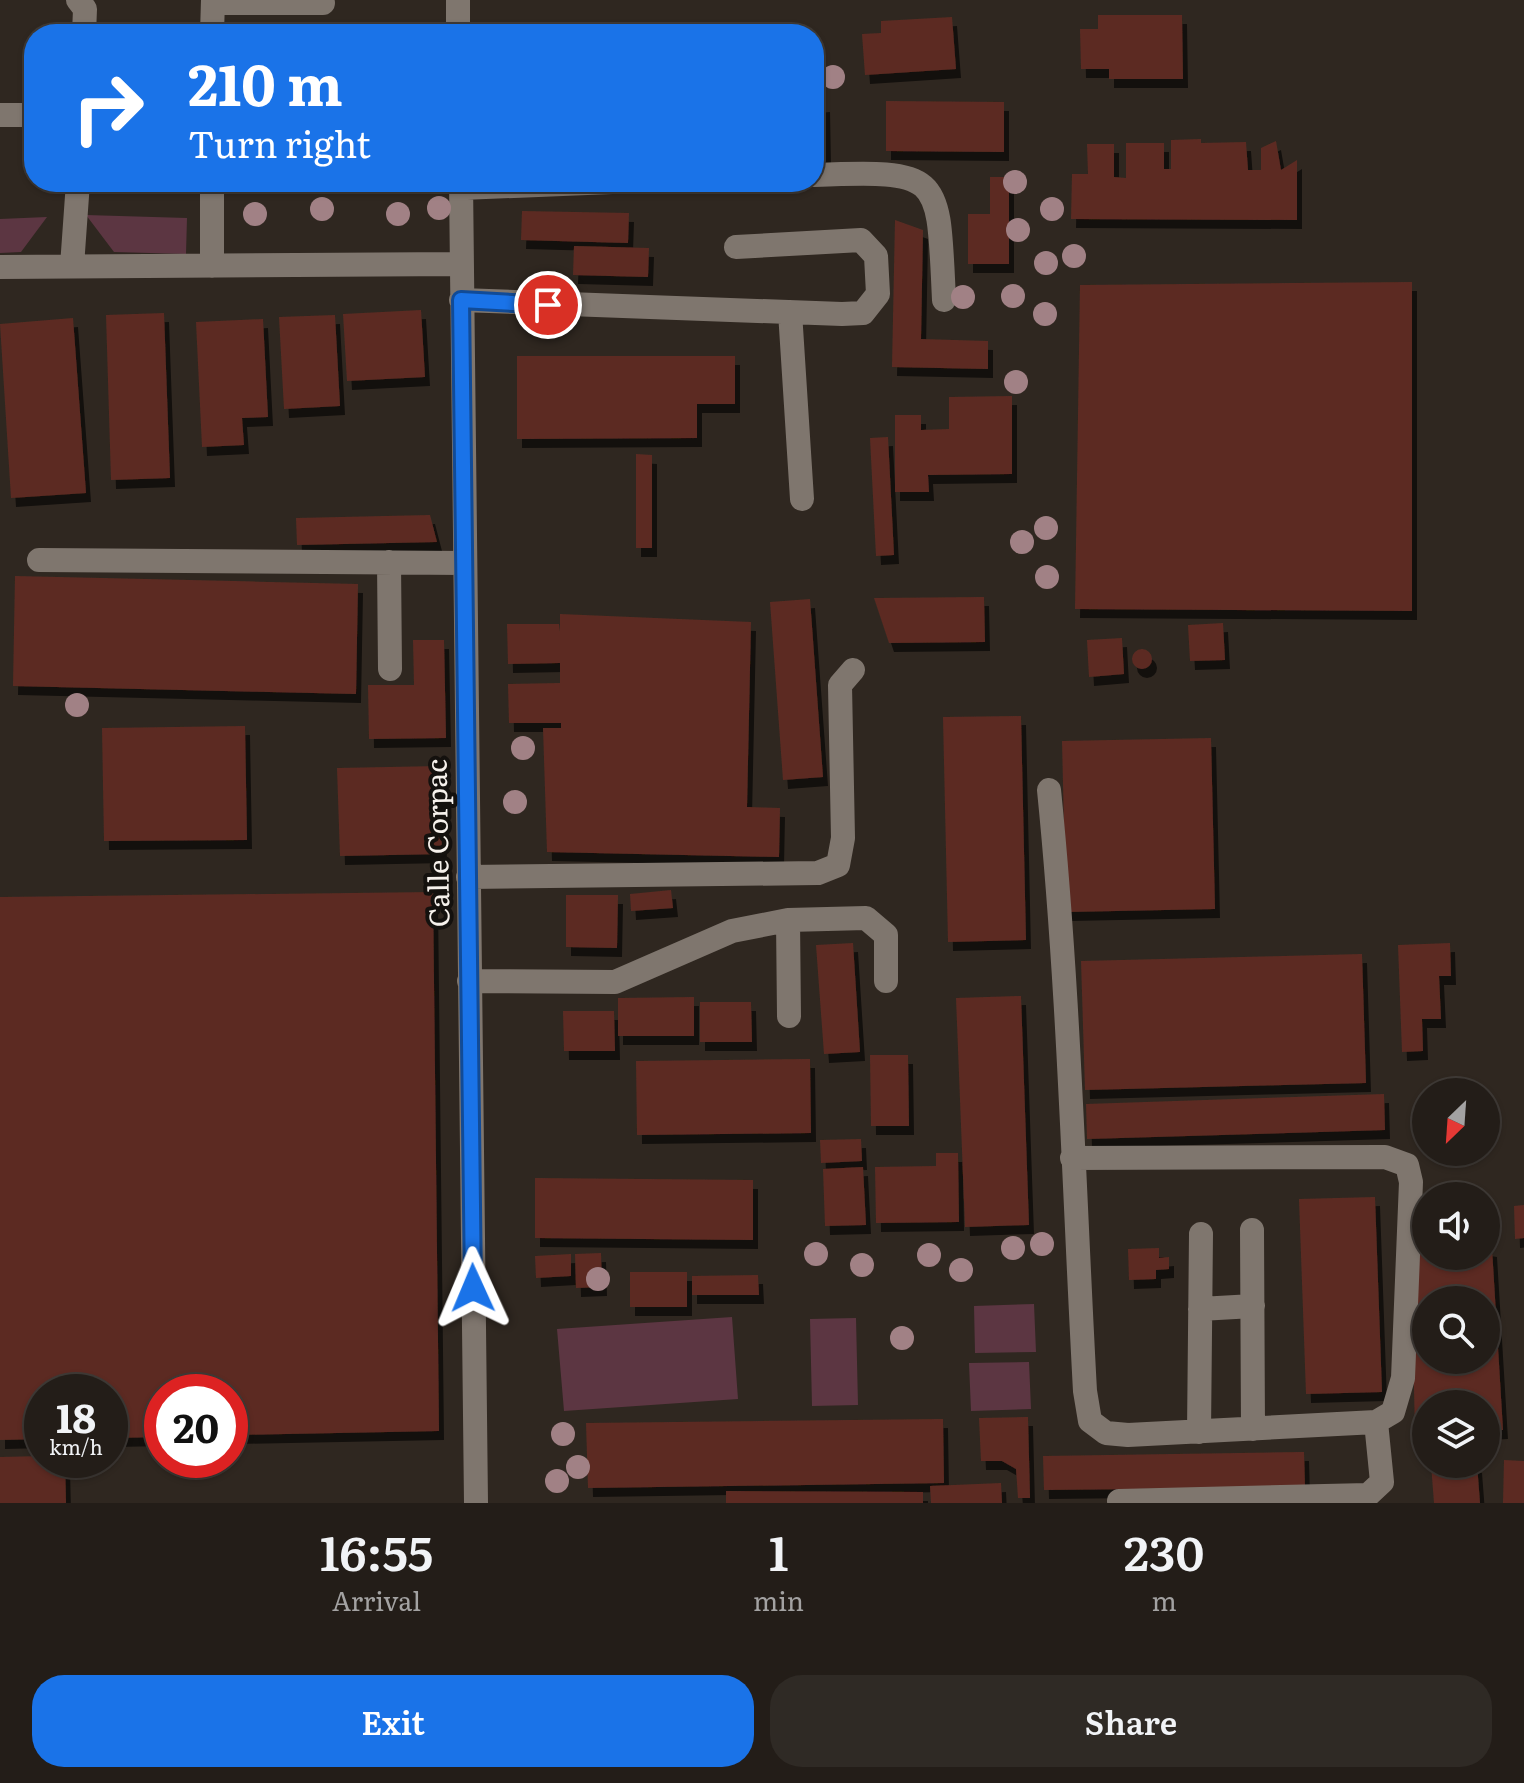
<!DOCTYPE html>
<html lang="en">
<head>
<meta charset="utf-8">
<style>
	:root { --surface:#231d18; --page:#2f2a25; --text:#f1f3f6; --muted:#a3a2a2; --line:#403b37; --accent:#1a73e8 }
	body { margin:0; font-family:Literata,serif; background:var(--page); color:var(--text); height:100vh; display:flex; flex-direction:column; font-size:30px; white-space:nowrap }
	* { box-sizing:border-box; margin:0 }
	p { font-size:26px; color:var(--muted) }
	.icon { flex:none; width:44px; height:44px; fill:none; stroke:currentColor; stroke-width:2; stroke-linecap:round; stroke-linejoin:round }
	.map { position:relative; height:1503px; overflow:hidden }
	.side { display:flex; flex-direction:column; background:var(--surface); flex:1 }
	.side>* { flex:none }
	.banner { position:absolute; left:24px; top:24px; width:800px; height:168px; border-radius:32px; box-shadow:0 2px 6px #0004,0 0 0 2px var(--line); background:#1a73e8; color:#fff; overflow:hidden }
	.needle { width:52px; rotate:205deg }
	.fabs { position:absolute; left:1412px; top:1078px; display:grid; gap:16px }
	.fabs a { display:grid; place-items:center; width:88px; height:88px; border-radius:50%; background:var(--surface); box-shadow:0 2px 6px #0004,0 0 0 2px var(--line); font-size:40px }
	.speed { position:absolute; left:24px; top:1374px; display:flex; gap:16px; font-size:40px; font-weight:700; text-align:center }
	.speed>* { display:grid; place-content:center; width:104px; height:104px; border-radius:50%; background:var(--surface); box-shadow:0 2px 6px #0004,0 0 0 2px var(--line); line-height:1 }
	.speed small { font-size:20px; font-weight:400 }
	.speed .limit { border:12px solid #d22; background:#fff; color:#111 }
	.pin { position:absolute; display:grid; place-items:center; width:68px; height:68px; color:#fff; margin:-34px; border:4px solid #fff; border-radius:50%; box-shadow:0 2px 8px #0007 }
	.me { position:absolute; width:88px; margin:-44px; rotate:359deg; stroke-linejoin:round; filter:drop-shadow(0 0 6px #0008) }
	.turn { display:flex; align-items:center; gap:28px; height:168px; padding:0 32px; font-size:36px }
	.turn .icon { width:104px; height:104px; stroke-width:2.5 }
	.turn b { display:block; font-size:56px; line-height:68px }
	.eta { display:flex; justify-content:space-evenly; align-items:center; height:136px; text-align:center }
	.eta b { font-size:48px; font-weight:600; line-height:56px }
	.cta { display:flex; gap:16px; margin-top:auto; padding:16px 32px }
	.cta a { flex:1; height:92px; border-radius:32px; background:var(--accent); color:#fff; font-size:32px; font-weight:600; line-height:92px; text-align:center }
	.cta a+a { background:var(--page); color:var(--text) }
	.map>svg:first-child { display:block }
	.green { fill:#5c3642 }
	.building { fill:#5b2b22; fill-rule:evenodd; filter:url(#shadow) }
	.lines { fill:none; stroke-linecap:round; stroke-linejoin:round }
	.minor { stroke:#7f766e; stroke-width:24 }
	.tree { fill:#a18185 }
	.route-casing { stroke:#114b97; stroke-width:20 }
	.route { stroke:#1a73e8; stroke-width:14 }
	.labels { text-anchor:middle; stroke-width:8; stroke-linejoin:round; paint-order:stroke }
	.street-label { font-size:28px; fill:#f6f1ec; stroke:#14110e }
</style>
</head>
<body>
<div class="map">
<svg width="1524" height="1503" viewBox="0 0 1524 1503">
	<defs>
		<filter id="shadow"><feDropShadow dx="5" dy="9" stdDeviation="0" flood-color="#0009"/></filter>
	</defs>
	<rect width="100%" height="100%" fill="#2f2720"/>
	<path class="green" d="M86,215L187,218L186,254L114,252Z
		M47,217L21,252L0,253V219Z
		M1034,1304L1036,1352L975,1353L974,1306Z
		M732,1317L738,1399L564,1411L557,1329Z
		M856,1318L858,1405L812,1406L810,1319Z
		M1029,1362L1031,1409L971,1411L969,1363Z"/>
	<path class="building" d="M1098,15H1182L1183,79H1109V69H1081L1080,29H1098Z
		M952,17L956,69L865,75L862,34L881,33V21Z
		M886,101L1004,102V152L886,151Z
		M825,103L826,158H814V104Z
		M1201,139V143L1246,142L1248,170H1261V148L1276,141L1281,170L1297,160V220L1071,219L1072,174H1088L1087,144H1114V177L1126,178V143H1164V169H1171V140Z
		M990,177H1009V264H968V214H990Z
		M522,211L629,213L628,243L521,240Z
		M895,220L923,230L921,339L988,341V369L892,367Z
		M574,246L649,248L648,277L573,275Z
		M1412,282V611L1075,609L1080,285Z
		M421,310L425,377L347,381L343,314Z
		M164,313L170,478L111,480L106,315Z
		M335,315L340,406L284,409L279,317Z
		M73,318L86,493L11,498L0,324Z
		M263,319L268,417L242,418L244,445L202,447L196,322Z
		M517,356H735V404H697V438L517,439Z
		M1012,396V474L928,475L929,492H895V415H921V430L949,429V397Z
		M888,437L894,555L876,556L870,438Z
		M636,454L652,455V548H636Z
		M430,515L437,542L297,545L296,518Z
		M15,576L358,584L356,694L13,686Z
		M984,597L985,642L889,643L874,598Z
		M810,599L823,777L783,780L770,602Z
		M560,614L751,622L747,807L780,808L779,857L547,852L543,728H561V723H509L508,684L560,683V663L508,664L507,624H559L560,632Z
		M1223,623L1225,660L1190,661L1188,625Z
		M1122,638L1124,674L1089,677L1087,640Z
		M413,640H444L446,738L369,739L368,685H414Z
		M1132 659a10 10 0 1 1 20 0a10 10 0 1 1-20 0Z
		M1021,716L1026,940L948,942L943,717Z
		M245,726L247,840L104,841L102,728Z
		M1211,738L1215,909L1066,912L1062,741Z
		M440,766L442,854L340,856L337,768Z
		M671,890L673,908L631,911L630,894Z
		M433,892L439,1431L230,1435V1392H162V1437L110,1438V1392H42V1439L0,1440V897Z
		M566,895H618L617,948L566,947Z
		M853,943L860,1052L824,1054L816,945Z
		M1450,943L1451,976H1439L1441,1019H1422L1423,1051L1402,1052L1398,945Z
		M1362,954L1366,1083L1085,1090L1081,961Z
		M1021,996L1029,1225L965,1227L956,998Z
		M694,997V1036H618V998Z
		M700,1002H751L752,1042H700Z
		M563,1011H614L615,1051H564Z
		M870,1055H908L909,1126H871Z
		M810,1059L811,1133L637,1135L636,1061Z
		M1384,1094L1385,1130L1087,1139L1086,1104Z
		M861,1139L862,1161L821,1163L820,1140Z
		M936,1153H958L959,1222L876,1223L875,1167L936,1166Z
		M863,1167L866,1225L825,1226L823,1169Z
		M535,1178L753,1180V1240L535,1238Z
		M1375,1197L1382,1392L1306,1394L1299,1199Z
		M1524,1205V1238L1515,1239L1514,1206Z
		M1411,1243L1426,1244V1256H1486V1247L1492,1248L1503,1430L1486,1431V1404H1426V1435L1415,1436ZM1426,1300H1486V1360H1426Z
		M1159,1248V1258L1169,1257V1269L1156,1270V1279L1129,1280L1128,1249Z
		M601,1253L602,1287L576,1288L575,1254Z
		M571,1254V1276L536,1278L535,1256Z
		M630,1272H687V1307H630Z
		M758,1275L759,1295H692V1276Z
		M1028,1417L1030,1498H1018L1016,1469L1002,1461H981L979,1418Z
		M943,1419L944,1483L588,1488L586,1423Z
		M1304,1452L1305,1487L1044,1490L1043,1456Z
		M42,1456V1460H65L66,1503H0V1457Z
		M1504,1460L1524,1461V1503H1503Z
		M1431,1464H1477L1480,1503H1434Z
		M1001,1483L1002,1503H931L930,1486Z
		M726,1491L923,1492V1503H726Z"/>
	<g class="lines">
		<path class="minor" d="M78,0L85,9L84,34
			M458,0V34
			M213,3H323
			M212,34L213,0
			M0,115H34
			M814,175C944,170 938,174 944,300
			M461,182L476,1503
			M461,188L612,182
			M72,266L78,182
			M212,266V182
			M0,267L461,264
			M461,300L842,314L863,313L878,294L876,256L861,240L736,247
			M790,312L802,499
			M39,560L465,563
			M389,562L390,669
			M1049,790C1069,989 1074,1191 1085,1391L1090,1421L1106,1433L1128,1435L1376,1422L1393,1412L1403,1378L1411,1182L1407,1165L1385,1157L1072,1158
			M468,877L818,873L838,865L843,838L840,685L853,670
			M788,920L789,1016
			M469,981L615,982L732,931L788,920L866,918L886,935V981
			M1252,1230L1253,1429
			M1200,1309L1253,1306
			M1199,1432L1201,1234
			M1119,1501L1368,1495L1382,1482L1376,1422"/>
	</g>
	<g class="tree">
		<circle cx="833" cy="77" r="12"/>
		<circle cx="1015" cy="182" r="12"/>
		<circle cx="439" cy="208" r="12"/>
		<circle cx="322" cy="209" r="12"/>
		<circle cx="1052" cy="209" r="12"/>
		<circle cx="255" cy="214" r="12"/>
		<circle cx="398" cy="214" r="12"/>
		<circle cx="1018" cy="230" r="12"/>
		<circle cx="1074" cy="256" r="12"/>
		<circle cx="1046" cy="263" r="12"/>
		<circle cx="1013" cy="296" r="12"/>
		<circle cx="963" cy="297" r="12"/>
		<circle cx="1045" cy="314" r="12"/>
		<circle cx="1016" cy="382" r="12"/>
		<circle cx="1046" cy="528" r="12"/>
		<circle cx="1022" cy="542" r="12"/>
		<circle cx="1047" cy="577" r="12"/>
		<circle cx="77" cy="705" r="12"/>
		<circle cx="523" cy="748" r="12"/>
		<circle cx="515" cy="802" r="12"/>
		<circle cx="1042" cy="1244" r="12"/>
		<circle cx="1013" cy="1248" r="12"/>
		<circle cx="816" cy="1254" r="12"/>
		<circle cx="929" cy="1255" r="12"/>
		<circle cx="862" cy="1265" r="12"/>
		<circle cx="961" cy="1270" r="12"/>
		<circle cx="598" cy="1279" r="12"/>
		<circle cx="902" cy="1338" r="12"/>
		<circle cx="563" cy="1434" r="12"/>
		<circle cx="578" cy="1467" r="12"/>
		<circle cx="557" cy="1481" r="12"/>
	</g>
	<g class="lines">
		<defs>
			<path id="route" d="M473,1288L461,300L548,305"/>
		</defs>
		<use href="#route" class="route-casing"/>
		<use href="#route" class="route"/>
	</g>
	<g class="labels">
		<g class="street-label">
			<text transform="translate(438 843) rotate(-91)" y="10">Calle Corpac</text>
		</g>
	</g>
</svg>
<div class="fabs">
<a><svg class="needle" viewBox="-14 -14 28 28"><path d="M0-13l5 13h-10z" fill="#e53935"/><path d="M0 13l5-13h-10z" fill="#a3a2a2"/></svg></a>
<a><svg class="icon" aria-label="sound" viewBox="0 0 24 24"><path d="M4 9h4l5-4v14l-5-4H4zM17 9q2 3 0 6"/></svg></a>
<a><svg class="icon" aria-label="search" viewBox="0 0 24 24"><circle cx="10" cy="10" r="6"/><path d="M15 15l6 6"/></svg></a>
<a><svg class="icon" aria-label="layers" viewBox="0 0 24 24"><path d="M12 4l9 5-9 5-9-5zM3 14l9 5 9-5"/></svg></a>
</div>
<div class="speed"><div>18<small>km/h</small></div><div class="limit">20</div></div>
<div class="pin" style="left:548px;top:305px;background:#d93025"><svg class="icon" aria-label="arrive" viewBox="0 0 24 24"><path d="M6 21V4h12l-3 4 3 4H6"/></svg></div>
<svg class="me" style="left:473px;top:1288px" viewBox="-20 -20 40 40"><path d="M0-17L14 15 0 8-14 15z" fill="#1a73e8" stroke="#fff" stroke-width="4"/></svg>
<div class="banner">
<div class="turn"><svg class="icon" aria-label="right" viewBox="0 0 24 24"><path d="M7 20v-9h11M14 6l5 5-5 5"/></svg><div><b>210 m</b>Turn right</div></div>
</div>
</div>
<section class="side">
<div class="eta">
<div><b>16:55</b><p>Arrival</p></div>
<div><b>1</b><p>min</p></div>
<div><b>230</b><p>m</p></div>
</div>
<div class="cta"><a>Exit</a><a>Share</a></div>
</section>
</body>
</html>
